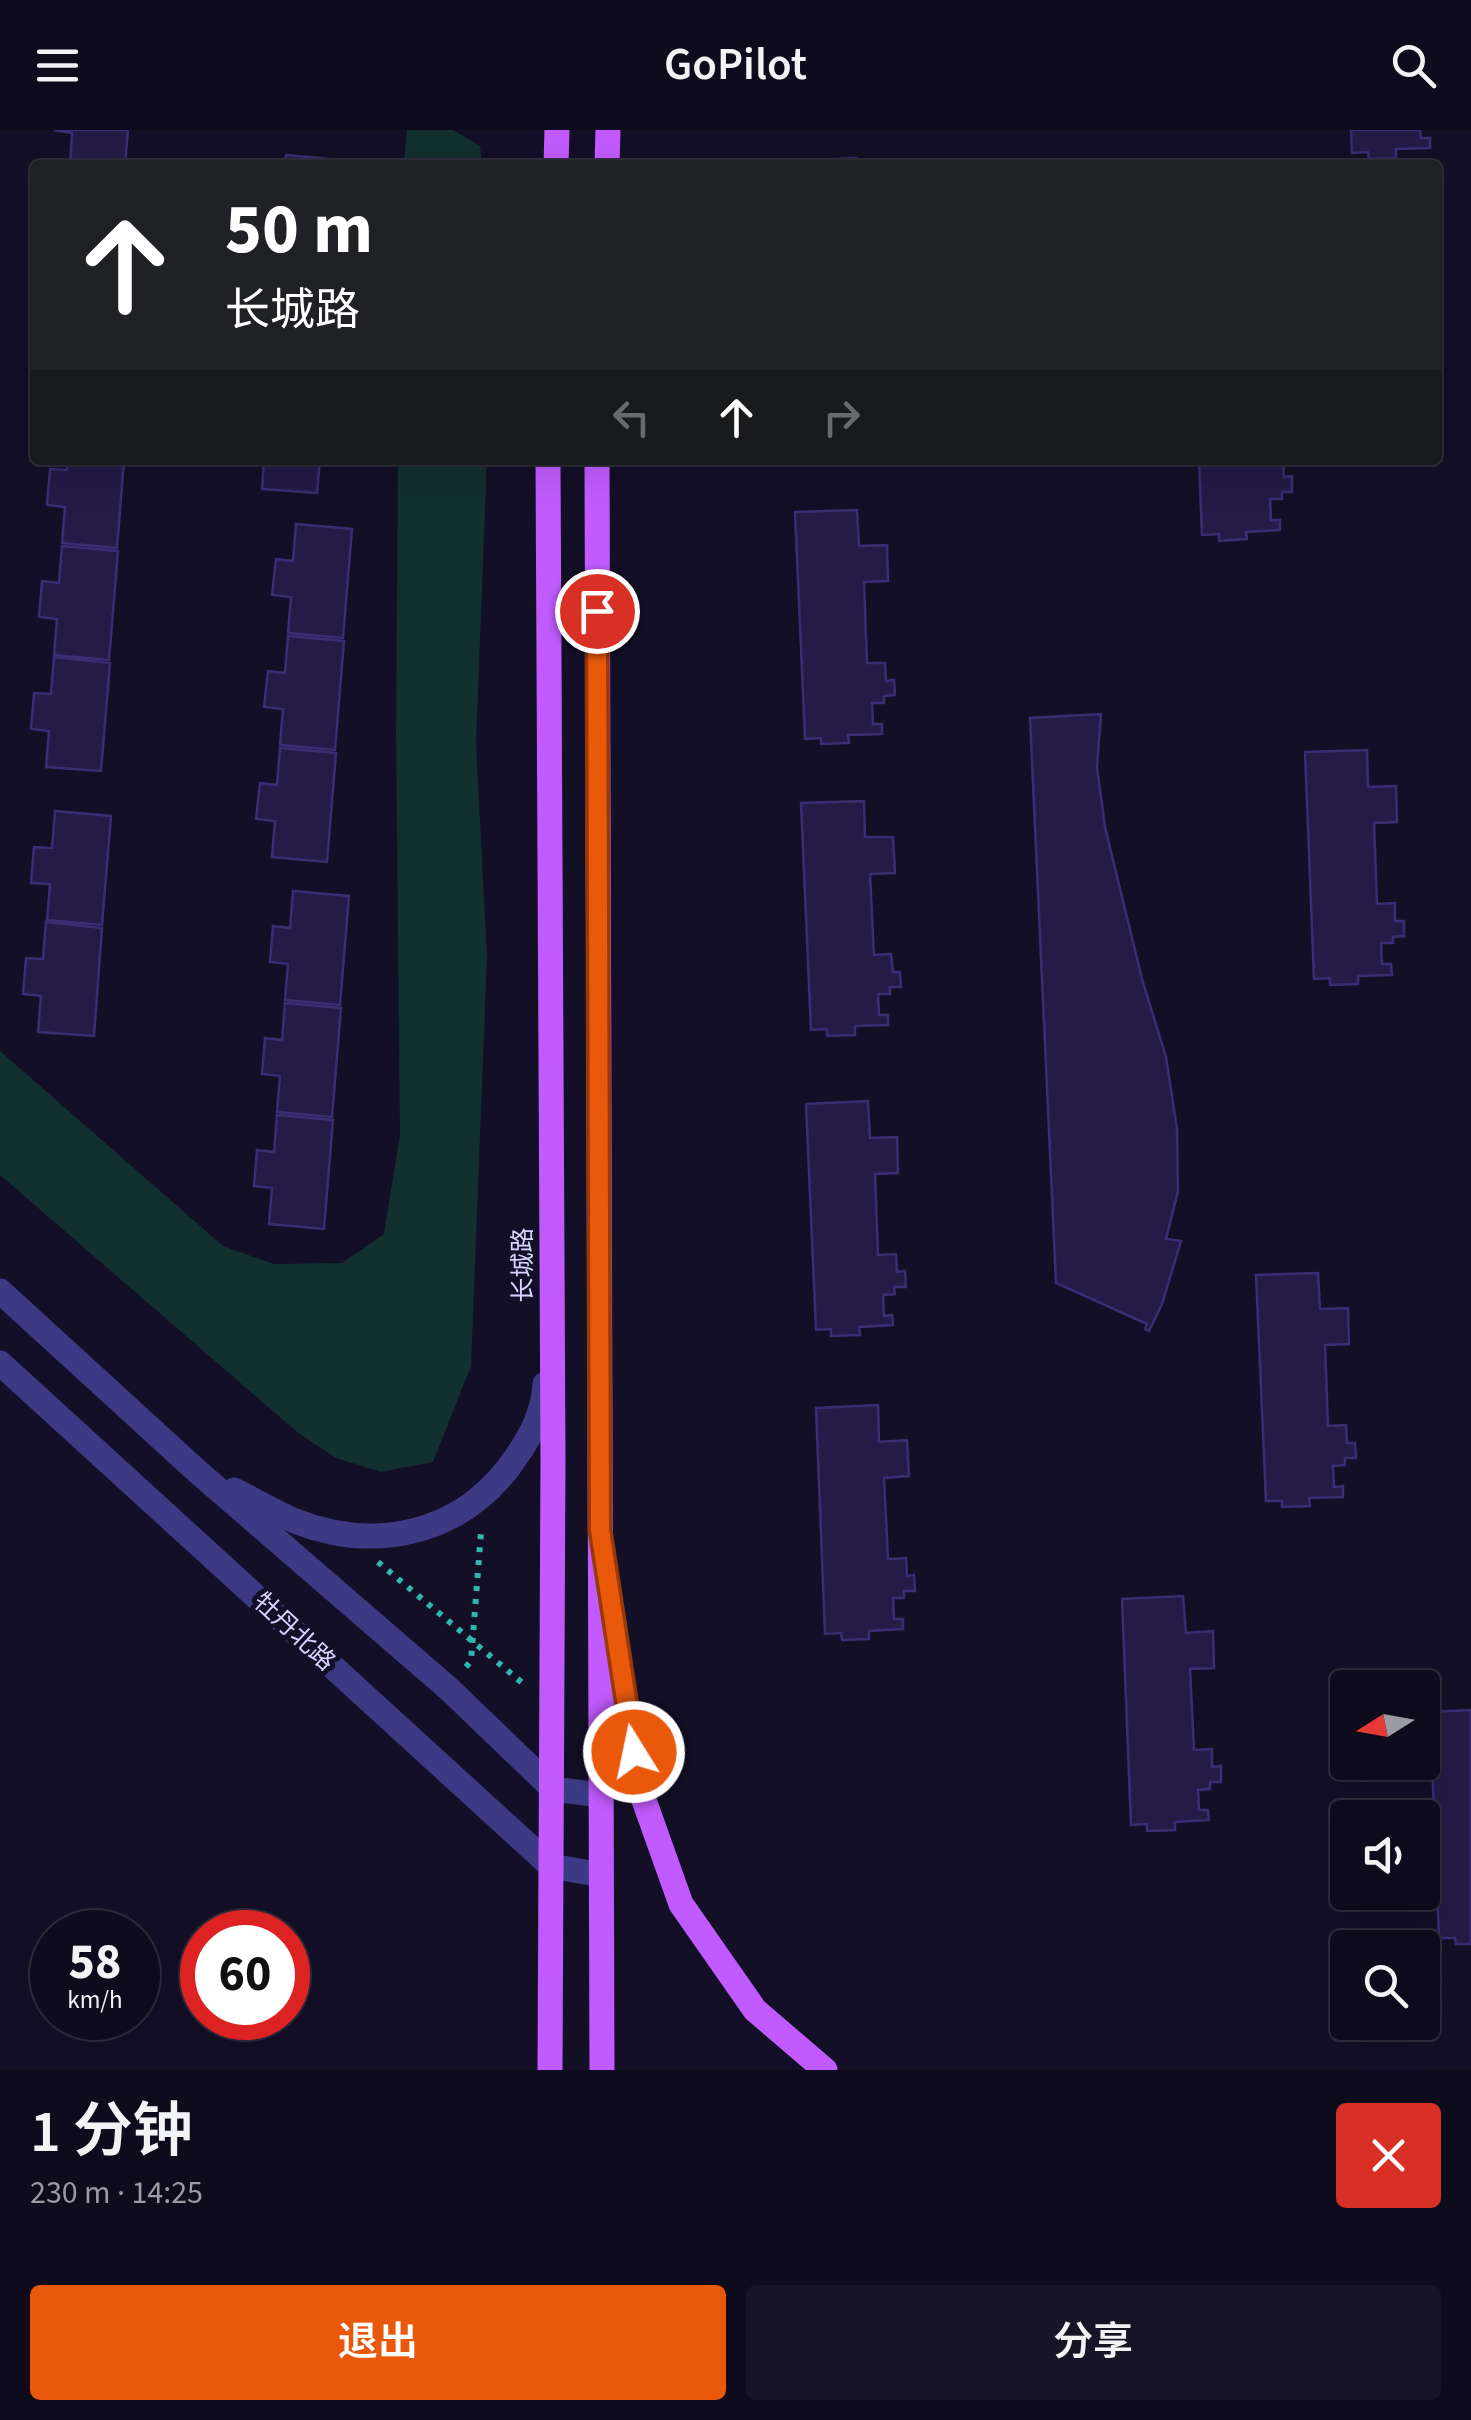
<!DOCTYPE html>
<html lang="zh">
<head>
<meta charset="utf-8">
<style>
	:root { --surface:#0e0b1c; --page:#171425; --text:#f1f3f6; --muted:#9b9ba3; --line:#2e2b3b; --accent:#ea580c }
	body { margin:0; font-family:"Source Sans 3","Noto Sans SC",sans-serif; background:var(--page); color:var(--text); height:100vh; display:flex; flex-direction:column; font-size:38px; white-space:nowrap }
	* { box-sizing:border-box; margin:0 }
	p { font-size:32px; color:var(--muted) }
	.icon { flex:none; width:55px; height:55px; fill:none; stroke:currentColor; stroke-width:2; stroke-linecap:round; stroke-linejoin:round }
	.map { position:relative; height:1940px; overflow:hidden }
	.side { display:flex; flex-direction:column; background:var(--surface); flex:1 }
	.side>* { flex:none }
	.guide { position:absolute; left:30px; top:30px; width:1412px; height:305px; border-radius:10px; box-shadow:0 10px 40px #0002,0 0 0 2px var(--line); background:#202124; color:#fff; overflow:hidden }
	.needle { width:65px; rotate:259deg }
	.tools { position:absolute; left:1330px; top:1540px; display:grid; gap:20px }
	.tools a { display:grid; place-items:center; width:110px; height:110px; border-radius:10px; background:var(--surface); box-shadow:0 10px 40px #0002,0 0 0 2px var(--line); font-size:50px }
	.speed { position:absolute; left:30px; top:1780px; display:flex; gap:20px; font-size:50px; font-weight:700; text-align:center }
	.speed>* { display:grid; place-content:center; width:130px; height:130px; border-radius:50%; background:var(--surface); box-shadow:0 10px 40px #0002,0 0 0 2px var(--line); line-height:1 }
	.speed small { font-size:25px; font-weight:400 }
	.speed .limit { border:15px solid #d22; background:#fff; color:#111 }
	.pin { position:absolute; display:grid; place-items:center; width:85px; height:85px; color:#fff; margin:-42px; border:5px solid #fff; border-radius:50%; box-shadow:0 2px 10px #0007 }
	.me { position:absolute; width:110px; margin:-55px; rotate:350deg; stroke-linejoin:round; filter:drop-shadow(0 0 8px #0008) }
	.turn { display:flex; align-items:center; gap:35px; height:210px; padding:0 30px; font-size:45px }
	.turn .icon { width:130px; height:130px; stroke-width:2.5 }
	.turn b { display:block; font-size:70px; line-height:85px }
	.lanes { display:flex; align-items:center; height:95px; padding:0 30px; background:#0003; justify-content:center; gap:50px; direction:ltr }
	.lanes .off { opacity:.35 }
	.round { display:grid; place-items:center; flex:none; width:105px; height:105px; border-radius:10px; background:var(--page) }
	.head { display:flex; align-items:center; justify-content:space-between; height:170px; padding:0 30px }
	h1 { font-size:60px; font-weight:600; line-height:75px }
	.cta { display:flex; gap:20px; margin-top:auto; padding:20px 30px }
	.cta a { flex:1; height:115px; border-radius:10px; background:var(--accent); color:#fff; font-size:40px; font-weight:600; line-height:115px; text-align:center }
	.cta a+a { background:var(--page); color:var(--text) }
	header { display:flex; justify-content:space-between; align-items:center; height:130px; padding:0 30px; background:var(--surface); font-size:45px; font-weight:600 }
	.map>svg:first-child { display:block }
	.green { fill:#12302f }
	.building { fill:#241b47; stroke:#3b2d73; stroke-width:2.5 }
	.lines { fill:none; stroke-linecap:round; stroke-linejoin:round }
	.path { stroke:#2fb8b0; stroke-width:6; stroke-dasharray:5 8; stroke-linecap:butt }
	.tertiary { stroke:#3d3a85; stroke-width:25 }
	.primary { stroke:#c25bff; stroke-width:25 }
	.route-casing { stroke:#983908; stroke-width:25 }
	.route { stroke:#ea580c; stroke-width:18 }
	.labels { text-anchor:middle; stroke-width:10; stroke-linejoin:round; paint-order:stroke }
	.street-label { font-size:25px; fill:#d9d4ff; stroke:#130f26 }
</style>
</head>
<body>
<header><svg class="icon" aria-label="menu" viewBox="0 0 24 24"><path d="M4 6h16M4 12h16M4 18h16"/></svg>GoPilot<svg class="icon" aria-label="search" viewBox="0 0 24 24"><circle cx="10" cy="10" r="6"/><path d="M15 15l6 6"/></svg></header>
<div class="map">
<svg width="1471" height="1940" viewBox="0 0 1471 1940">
	<rect width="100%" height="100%" fill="#130f26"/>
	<path class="green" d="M407,0H453L480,16L482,35H404Z
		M398,330H487L476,613L487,827L471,1236L433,1332L381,1342L336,1328L297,1302L0,1045V921L223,1116L274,1134L342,1133L384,1104L400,1005L396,602Z"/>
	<path class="building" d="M54,0H128L125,35H70L72,3Z
		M1351,0H1420L1421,8H1430V18L1396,19V28L1369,29L1368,22L1352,23Z
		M286,25L342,30L341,35H285Z
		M856,28L857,35H794V31Z
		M68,330H124L117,418L62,413L65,377L47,375L50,339L67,340Z
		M264,330H320L317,363L262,359Z
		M1199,330H1283L1284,347L1292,346V362H1282V369H1270L1271,390H1280V400L1246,402L1247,409L1219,411V404L1202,405Z
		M857,380L859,416L887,415L888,451L864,452L867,533H885L886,551L894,550L895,565L884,566V573H872L873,594H882V604L848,605L849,613L821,614V608L805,609L795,382Z
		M296,394L352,399L343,508L288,503L291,467L272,465L276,429L293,431Z
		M62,416L118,421L109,530L54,525L57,489L39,487L42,451L59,453Z
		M288,506L344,511L335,620L280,615L283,579L264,577L268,541L285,543Z
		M54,527L110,533L101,641L46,637L49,601L31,599L34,563L51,564Z
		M1101,584L1097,637L1105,697L1142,849L1166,927L1177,999L1178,1061L1166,1109L1181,1111L1162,1174L1149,1201L1145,1199L1147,1194L1056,1153L1030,588Z
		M280,618L336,623L327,732L272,727L275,691L256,689L260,653L277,655Z
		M1367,620L1368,657L1396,656L1397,692L1374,693L1377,774L1395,773V791H1404V806L1393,807V813H1381L1382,834H1391L1392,845L1358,846V854L1330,855V848L1314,849L1305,622Z
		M864,671L865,707H893L895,743L870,744L874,825L891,824L893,842H900L901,857H890V864H878L879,885H888V895L855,896V905L827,906V899L811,900L801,673Z
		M55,681L111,686L102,795L47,790L50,754L31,753L34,717L52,718Z
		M293,761L349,766L340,875L285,870L288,834L270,832L273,796L290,798Z
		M46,792L102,798L94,906L38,902L41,866L23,864L26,828L43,829Z
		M285,873L341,878L332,987L277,982L280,946L262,944L265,908L282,910Z
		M868,971L870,1008L897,1007L898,1043L875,1044L878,1125L896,1124L897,1142L905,1141L906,1157H894L895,1164L883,1165L884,1186L892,1185L893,1195L859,1197L860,1205L831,1206V1199L816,1200L806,974Z
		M277,985L333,990L324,1099L269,1094L272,1058L254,1056L257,1020L274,1022Z
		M1318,1143L1320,1179L1348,1178L1349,1214L1325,1215L1328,1296L1346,1295L1347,1313H1355L1356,1328H1345V1335L1333,1336L1334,1357L1343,1356V1367L1309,1368L1310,1376L1282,1377V1371H1266L1256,1145Z
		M878,1275L879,1312L907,1310L909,1346L884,1348L888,1429L906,1428L907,1446L914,1445L915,1461H904V1468H893L894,1489H903V1499L869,1501V1509L842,1510L841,1503L825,1504L816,1278Z
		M1183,1466L1186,1503L1213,1501L1214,1538L1190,1539L1194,1620L1212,1619V1637L1221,1636V1652H1210V1659L1198,1660L1199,1680H1208L1209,1690L1175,1692V1700L1147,1701V1694L1131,1695L1122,1469Z
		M1471,1580V1814H1456L1455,1808H1439L1430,1582Z"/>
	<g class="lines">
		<path class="path" d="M378,1432L526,1556
			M466,1537L471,1531L481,1402"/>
		<path class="tertiary" d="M0,1161L198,1342L449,1559L553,1659L601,1665
			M0,1233L551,1736L601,1745
			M234,1360C254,1370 274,1382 295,1391C374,1422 457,1405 509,1337C528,1311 543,1287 545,1254"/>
		<path class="primary" d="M556,35L557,0
			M607,35L608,0
			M548,330L553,1329L550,1940
			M597,330L602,1940
			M614,1499L640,1659L681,1774L755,1880L825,1940"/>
	</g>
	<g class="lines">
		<defs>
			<path id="route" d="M597,481L600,1400L634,1622"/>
		</defs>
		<use href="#route" class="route-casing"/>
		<use href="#route" class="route"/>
	</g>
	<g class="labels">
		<g class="street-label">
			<text transform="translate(522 1135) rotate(-90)" y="9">长城路</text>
			<text transform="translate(295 1501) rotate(43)" y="9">牡丹北路</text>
		</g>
	</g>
</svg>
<div class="tools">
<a><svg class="needle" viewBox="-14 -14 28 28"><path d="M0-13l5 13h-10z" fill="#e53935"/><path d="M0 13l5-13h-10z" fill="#9b9ba3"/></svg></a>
<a><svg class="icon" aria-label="sound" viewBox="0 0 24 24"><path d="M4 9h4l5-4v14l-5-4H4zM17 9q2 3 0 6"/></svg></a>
<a><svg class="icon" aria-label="search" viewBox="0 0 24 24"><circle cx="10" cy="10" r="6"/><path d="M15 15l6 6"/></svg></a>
</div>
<div class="speed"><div>58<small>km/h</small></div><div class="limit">60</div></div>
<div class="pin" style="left:597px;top:481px;background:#d93025"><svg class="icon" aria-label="arrive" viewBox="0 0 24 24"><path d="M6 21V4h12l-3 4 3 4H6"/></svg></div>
<svg class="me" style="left:634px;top:1622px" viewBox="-20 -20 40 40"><circle r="17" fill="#ea580c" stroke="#fff" stroke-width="3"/><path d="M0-11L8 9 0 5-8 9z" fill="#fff"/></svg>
<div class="guide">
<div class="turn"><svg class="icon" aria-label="ahead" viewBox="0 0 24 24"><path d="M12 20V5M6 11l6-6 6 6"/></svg><div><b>50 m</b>长城路</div></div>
<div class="lanes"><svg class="icon off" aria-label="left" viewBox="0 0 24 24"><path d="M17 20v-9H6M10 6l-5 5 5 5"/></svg><svg class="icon" aria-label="ahead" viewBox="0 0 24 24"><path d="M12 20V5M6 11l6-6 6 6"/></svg><svg class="icon off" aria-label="right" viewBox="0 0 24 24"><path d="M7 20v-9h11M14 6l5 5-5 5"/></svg></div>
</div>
</div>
<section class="side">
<div class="head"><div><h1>1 分钟</h1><p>230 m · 14:25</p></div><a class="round" style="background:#d93025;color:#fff"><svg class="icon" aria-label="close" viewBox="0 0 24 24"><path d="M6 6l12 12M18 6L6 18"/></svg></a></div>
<div class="cta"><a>退出</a><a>分享</a></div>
</section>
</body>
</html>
